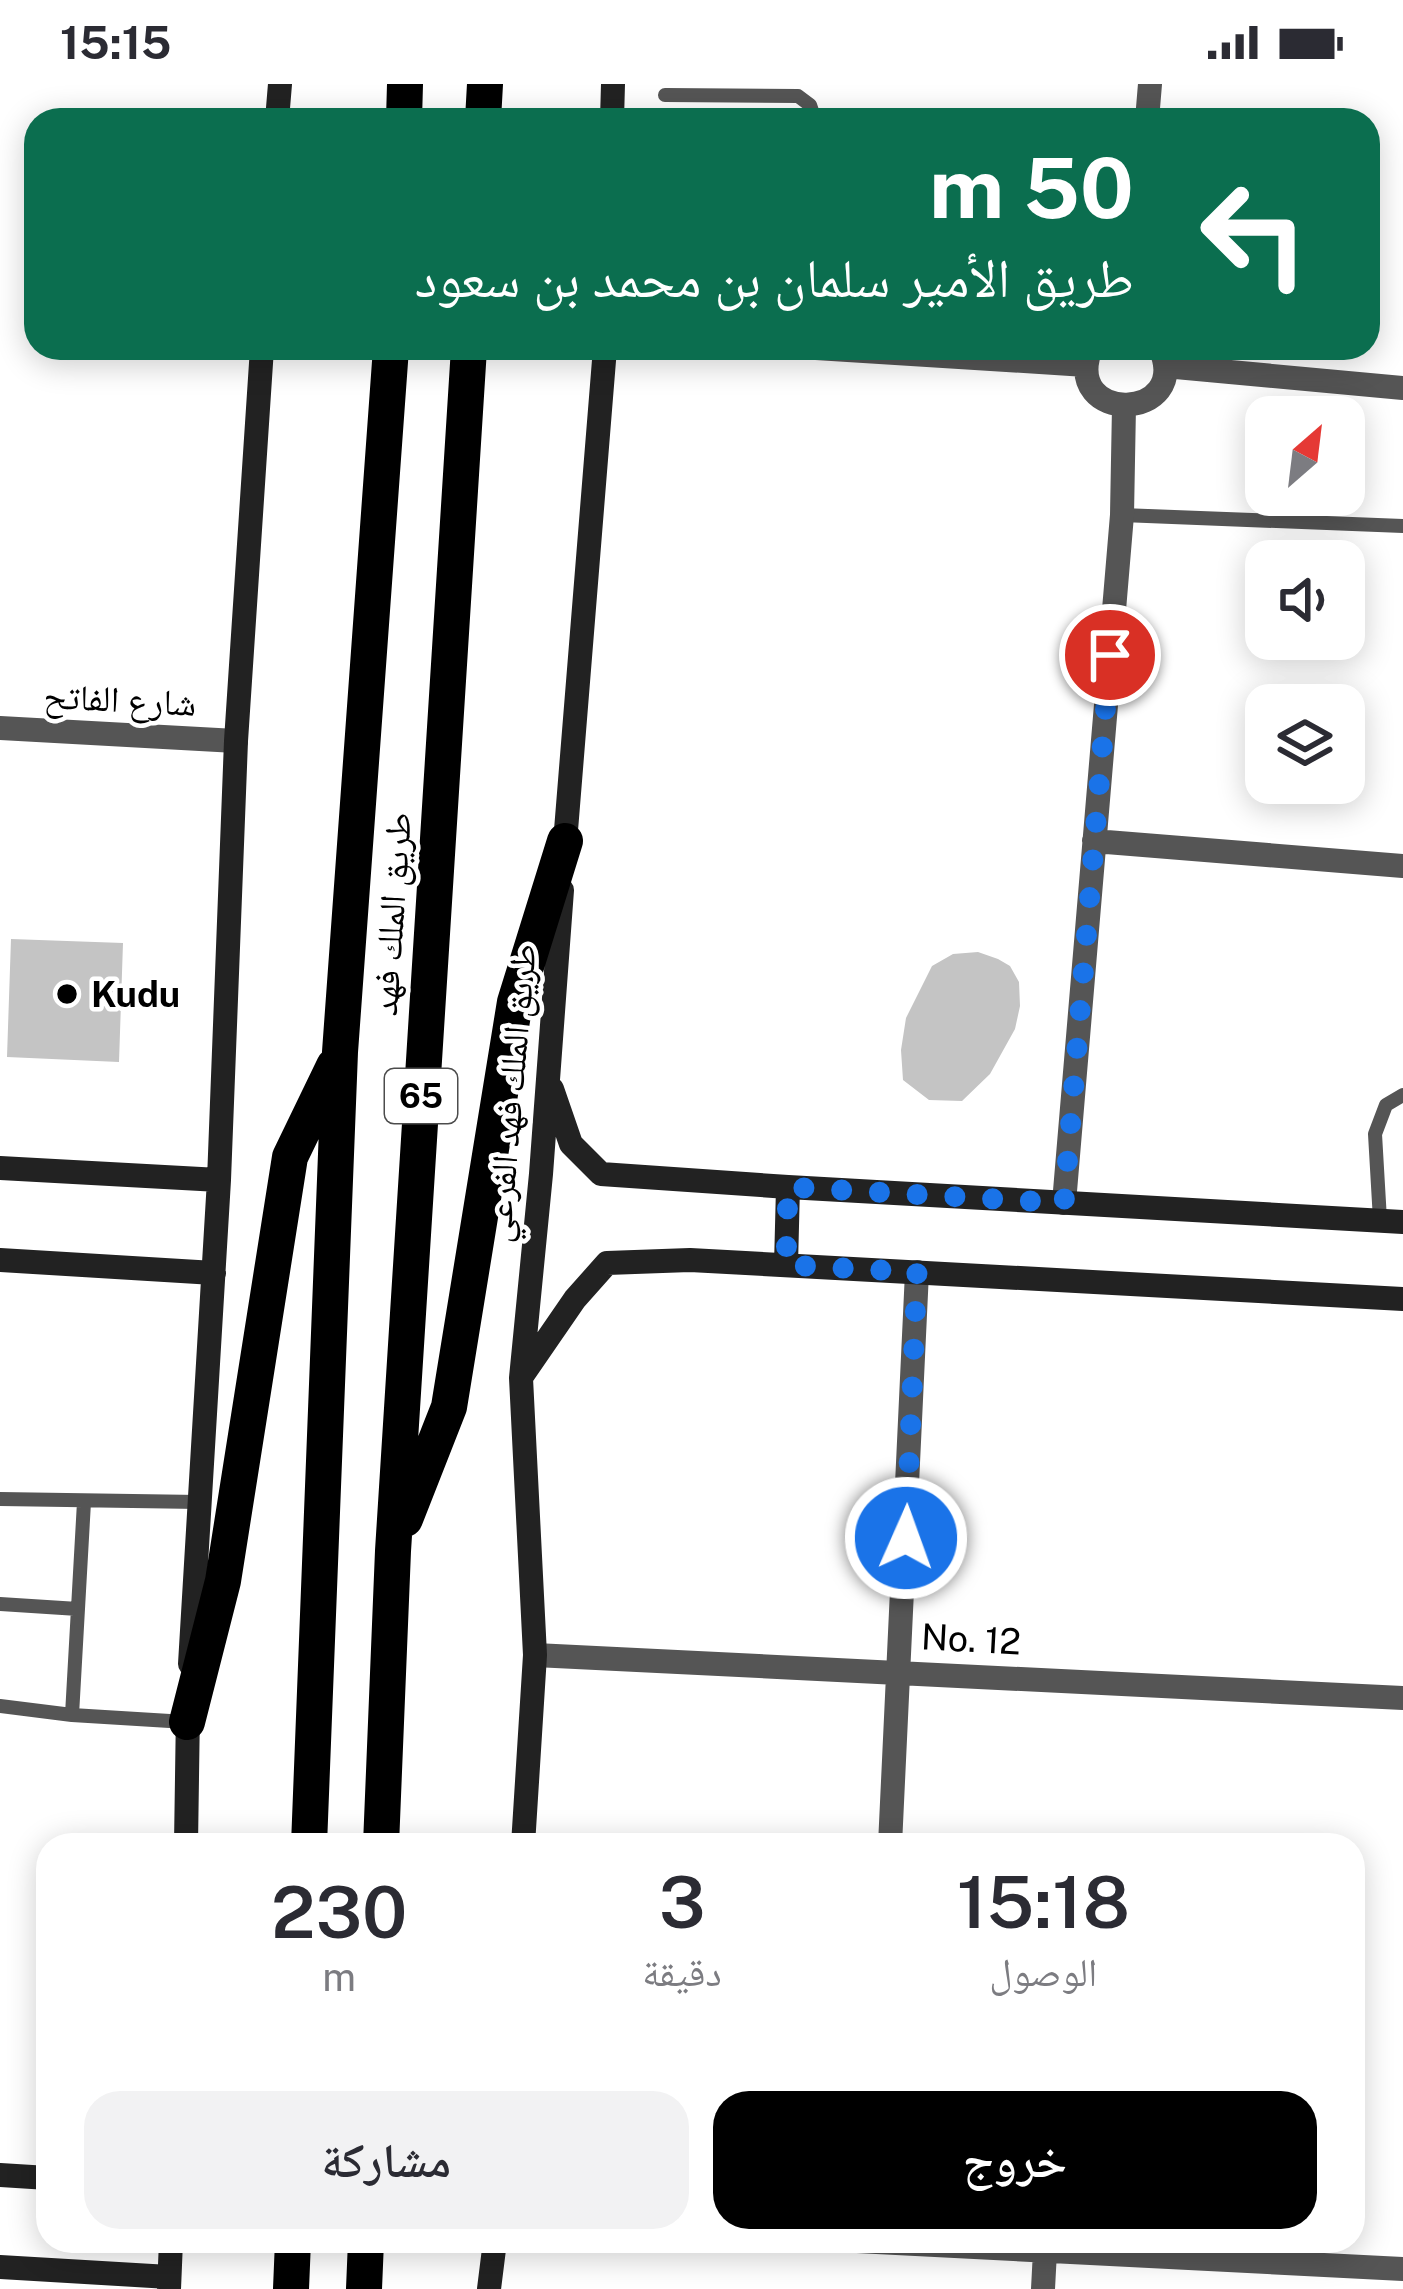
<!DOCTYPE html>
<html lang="ar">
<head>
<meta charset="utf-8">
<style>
	:root { --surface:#fff; --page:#f2f2f3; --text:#2b2b33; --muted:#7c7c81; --accent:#000 }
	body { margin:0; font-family:"Public Sans","Noto Naskh Arabic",sans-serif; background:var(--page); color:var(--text); direction:rtl; height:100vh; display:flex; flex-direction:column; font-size:45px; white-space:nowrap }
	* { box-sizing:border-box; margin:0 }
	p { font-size:39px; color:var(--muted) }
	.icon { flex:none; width:66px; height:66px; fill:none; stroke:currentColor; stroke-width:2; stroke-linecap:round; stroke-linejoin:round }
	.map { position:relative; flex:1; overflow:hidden; direction:ltr }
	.details { position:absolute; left:36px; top:1749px; width:1329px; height:420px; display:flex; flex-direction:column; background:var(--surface); border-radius:36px; box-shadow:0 6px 30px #0003; direction:rtl }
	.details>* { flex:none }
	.top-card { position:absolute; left:24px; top:24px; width:1356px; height:252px; border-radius:36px; box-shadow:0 6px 30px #0003; direction:rtl; background:#0b6e4f; color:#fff; overflow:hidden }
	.needle { width:78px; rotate:28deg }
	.fabs { position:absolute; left:1245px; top:312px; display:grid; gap:24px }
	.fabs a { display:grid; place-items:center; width:120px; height:120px; border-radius:24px; background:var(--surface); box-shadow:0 6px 30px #0003; font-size:60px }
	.pin { position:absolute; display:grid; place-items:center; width:102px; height:102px; color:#fff; margin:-51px; border:6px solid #fff; border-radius:50%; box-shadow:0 3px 12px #0007 }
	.me { position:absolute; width:132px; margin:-66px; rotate:2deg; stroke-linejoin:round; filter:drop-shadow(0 0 9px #0008) }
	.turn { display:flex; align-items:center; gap:42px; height:252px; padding:0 48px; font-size:54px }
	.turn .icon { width:156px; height:156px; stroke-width:2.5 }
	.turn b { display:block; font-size:84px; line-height:102px }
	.eta { display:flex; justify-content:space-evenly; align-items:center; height:204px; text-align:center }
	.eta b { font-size:72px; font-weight:600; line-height:84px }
	.action { display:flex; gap:24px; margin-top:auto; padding:24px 48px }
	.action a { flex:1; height:138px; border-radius:36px; background:var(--accent); color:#fff; font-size:48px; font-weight:600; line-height:138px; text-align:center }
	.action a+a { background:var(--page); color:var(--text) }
	.status { display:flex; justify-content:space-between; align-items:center; height:84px; padding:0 60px; background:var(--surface); direction:ltr }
	.status svg { height:33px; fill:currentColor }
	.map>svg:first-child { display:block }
	.building { fill:#c4c4c4 }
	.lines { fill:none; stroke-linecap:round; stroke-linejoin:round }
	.lane { stroke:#555; stroke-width:14 }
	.street { stroke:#555; stroke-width:24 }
	.secondary { stroke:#222; stroke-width:24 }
	.highway { stroke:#000; stroke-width:36 }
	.route { stroke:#1a73e8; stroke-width:21; stroke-dasharray:0 37.8 }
	.poi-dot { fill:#000; stroke:#fff; stroke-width:4.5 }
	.labels { text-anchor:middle; stroke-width:9; stroke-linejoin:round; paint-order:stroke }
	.shield { fill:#fff; stroke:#4c4c4c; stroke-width:3 }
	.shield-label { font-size:33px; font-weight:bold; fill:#000 }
	.street-label { font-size:36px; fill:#000; stroke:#fff }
	.poi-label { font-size:36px; font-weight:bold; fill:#000; stroke:#fff; text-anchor:start }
</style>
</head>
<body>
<div class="status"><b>15:15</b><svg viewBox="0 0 49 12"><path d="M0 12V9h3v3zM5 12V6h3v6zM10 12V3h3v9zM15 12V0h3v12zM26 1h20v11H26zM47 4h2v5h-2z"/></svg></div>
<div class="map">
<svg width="1403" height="2205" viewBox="0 0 1403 2205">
	<rect width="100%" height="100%" fill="#fff"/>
	<path class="building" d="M11,855L123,859L119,978L7,973Z
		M978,868L998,875L1010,882L1019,898L1020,922L1015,945L990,990L962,1017L929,1016L903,996L901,966L906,934L932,882L953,870Z"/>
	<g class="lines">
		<path class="lane" d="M665,11L798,12L810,21L815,36
			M1122,431L1403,442
			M1380,1136L1375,1050L1386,1021L1403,1011
			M0,1415L199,1418
			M0,1520L78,1525
			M0,1622L72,1631L186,1638
			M72,1631L84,1418"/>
		<path class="street" d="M1147,36L1150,0
			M816,264L1086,281
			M1091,264C1061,342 1193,337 1160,264
			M1165,282L1403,304
			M0,644L236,657
			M1094,757L1403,782
			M1064,1119L1122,431L1124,322
			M535,1571L1403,1614
			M890,1761L917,1188
			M857,2157L1403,2185
			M1043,2205L1045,2167"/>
		<path class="secondary" d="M277,36L280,0
			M612,36L613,0
			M564,771L605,264
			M552,1005L571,1060L601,1090L788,1103L1403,1138
			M0,1084L219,1096
			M0,1176L214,1189
			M786,1181L788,1103
			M522,1292L575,1215L607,1179L690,1176L1403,1215
			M190,1580L219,1096L236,657L262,264
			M186,1761L188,1626
			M523,1761L535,1571L521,1294L541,1090L562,806
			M0,2091L48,2094
			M0,2183L169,2193
			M169,2205L171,2157
			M489,2205L495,2157"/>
		<path class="highway" d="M404,36L405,0
			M483,36L485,0
			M405,1435L449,1323L515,918L565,757
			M187,1638L223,1497L290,1073L334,982
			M309,1761L340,968L391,264
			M381,1761L393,1467L469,264
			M291,2205L293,2157
			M364,2205L366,2157"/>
	</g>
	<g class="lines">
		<path class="route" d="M906,1454L917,1188L786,1181L788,1103L1064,1119L1110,571"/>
	</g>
	<circle class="poi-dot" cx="67" cy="910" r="12"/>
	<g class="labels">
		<rect class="shield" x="385" y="985" width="72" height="54" rx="9"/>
		<g class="shield-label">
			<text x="421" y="1024">65</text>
		</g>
		<g class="street-label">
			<text transform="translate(120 615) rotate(3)" y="13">شارع الفاتح</text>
			<text transform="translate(391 830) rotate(-86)" y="13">طريق الملك فهد</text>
			<text transform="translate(510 1009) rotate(-85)" y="13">طريق الملك فهد الفرعي</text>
			<text transform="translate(971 1555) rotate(3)" y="13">No. 12</text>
		</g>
		<g class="poi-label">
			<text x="91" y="923">Kudu</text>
		</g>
	</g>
</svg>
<div class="fabs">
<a><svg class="needle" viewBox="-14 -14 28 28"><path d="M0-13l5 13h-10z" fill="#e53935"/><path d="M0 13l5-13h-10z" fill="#7c7c81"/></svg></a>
<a><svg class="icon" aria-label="sound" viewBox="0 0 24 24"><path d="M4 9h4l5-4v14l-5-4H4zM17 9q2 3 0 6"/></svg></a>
<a><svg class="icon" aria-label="layers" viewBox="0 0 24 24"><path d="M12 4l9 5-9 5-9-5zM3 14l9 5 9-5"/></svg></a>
</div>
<div class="pin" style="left:1110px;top:571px;background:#d93025"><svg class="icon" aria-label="arrive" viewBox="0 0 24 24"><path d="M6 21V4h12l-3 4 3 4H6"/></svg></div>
<svg class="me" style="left:906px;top:1454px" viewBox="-20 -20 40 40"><circle r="17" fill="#1a73e8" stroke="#fff" stroke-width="3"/><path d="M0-11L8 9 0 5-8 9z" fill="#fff"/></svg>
<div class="top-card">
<div class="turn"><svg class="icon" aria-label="left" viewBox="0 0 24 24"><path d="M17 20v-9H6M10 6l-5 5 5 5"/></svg><div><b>50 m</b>طريق الأمير سلمان بن محمد بن سعود</div></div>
</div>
<section class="details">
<div class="eta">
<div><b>15:18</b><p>الوصول</p></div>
<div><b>3</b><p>دقيقة</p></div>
<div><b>230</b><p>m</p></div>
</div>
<div class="action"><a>خروج</a><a>مشاركة</a></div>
</section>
</div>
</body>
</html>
